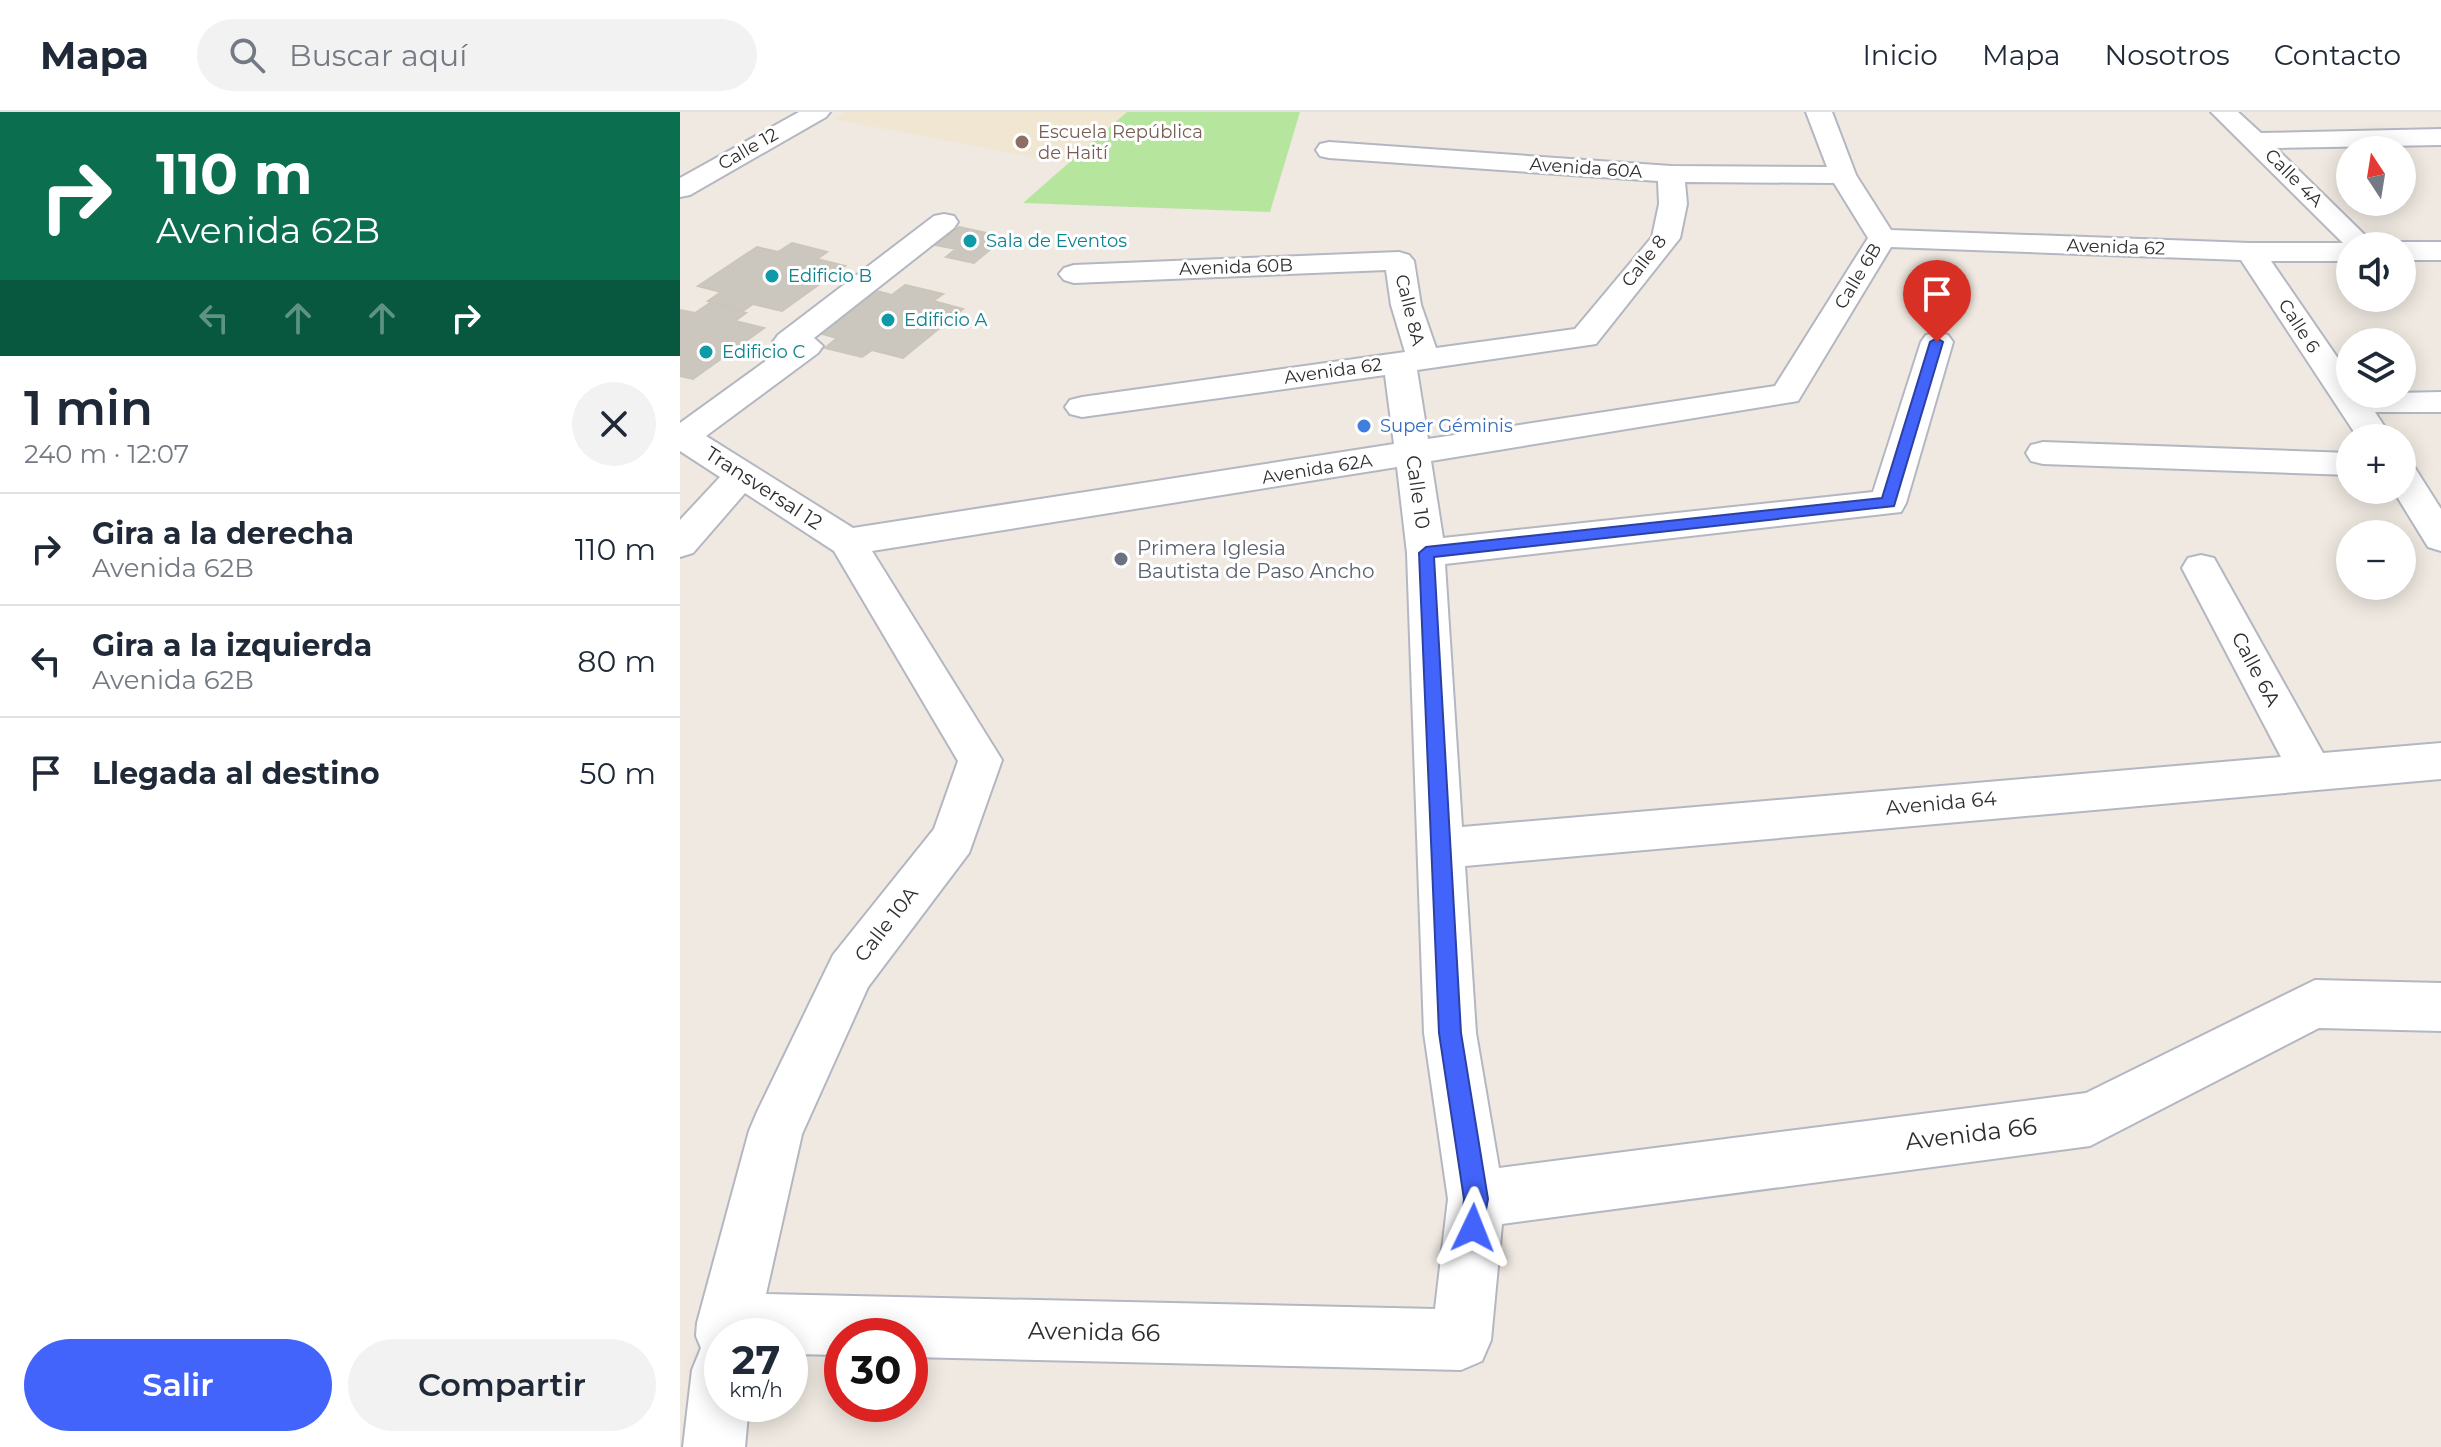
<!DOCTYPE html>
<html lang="es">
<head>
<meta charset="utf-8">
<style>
	:root { --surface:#fff; --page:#f2f2f3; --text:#1f2937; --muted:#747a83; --line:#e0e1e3; --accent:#4264fb }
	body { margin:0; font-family:Montserrat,sans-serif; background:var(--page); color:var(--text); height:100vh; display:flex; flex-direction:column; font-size:30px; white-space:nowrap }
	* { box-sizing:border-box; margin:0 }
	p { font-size:26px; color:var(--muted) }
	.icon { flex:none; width:44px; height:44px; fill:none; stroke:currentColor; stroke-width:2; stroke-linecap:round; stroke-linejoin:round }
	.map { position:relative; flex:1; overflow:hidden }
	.details { display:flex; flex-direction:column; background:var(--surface); width:680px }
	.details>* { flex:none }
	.guide { background:#0b6e4f; color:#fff; overflow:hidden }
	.needle { width:52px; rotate:348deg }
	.buttons { position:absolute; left:1656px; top:24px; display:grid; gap:16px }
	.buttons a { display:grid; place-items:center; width:80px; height:80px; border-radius:50%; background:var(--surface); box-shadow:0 4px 20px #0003; font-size:40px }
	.speed { position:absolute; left:24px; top:1206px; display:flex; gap:16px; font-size:40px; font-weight:700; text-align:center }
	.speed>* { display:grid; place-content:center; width:104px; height:104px; border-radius:50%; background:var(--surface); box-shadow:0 4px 20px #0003; line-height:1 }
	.speed small { font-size:20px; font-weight:400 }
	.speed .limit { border:12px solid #d22; background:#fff; color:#111 }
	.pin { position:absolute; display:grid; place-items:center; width:68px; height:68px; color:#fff; margin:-82px -34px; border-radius:50% 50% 50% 0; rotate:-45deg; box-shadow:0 0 8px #0007 }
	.pin .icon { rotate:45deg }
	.me { position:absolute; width:88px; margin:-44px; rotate:2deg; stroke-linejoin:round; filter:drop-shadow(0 0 6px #0008) }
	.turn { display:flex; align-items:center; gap:28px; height:168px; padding:0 24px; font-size:36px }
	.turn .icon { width:104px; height:104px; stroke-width:2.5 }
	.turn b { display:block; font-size:56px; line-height:68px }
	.lanes { display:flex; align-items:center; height:76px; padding:0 24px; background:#0003; justify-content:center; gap:40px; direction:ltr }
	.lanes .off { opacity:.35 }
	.round { display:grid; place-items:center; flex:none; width:84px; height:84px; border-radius:42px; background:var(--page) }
	.headline { display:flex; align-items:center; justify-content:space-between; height:136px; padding:0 24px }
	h1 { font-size:48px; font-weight:600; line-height:60px }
	.cta { display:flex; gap:16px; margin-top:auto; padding:16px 24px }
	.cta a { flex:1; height:92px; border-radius:48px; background:var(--accent); color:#fff; font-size:32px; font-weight:600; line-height:92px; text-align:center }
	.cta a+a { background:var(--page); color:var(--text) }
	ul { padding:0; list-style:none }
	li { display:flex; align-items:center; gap:24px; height:112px; padding:0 24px; border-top:2px solid var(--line) }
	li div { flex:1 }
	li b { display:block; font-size:30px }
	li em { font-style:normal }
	header { display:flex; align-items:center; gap:48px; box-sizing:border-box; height:112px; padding:0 40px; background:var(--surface); border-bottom:2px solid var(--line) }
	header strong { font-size:38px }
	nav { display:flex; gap:44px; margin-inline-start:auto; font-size:28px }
	.search { width:560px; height:72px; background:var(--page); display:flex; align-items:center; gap:20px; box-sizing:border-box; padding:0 28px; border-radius:44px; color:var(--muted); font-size:30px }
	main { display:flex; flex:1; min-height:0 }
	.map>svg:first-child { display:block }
	.education { fill:#f0e6d1 }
	.green { fill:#b6e59e }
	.building { fill:#cbc7bf; stroke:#cbc5ba; stroke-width:2 }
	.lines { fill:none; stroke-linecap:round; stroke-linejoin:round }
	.minor-casing { stroke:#b4b7c1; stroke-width:4 }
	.minor { fill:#fff; fill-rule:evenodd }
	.route { fill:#4264fb; stroke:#2b41a3; stroke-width:2 }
	.education-dot { fill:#8d6e63; stroke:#fff; stroke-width:3 }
	.culture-dot { fill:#0f9aa8; stroke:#fff; stroke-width:3 }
	.shop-dot { fill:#3f7fe0; stroke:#fff; stroke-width:3 }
	.worship-dot { fill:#6b7280; stroke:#fff; stroke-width:3 }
	.labels { text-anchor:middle; stroke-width:6; stroke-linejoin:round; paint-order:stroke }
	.far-education-label { font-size:18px; fill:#785e54; stroke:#fff; text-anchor:start }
	.far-street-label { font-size:18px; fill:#2e2e2e; stroke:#fff }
	.far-culture-label { font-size:18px; fill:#0d838f; stroke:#fff; text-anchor:start }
	.far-shop-label { font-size:18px; fill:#366cbe; stroke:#fff; text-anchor:start }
	.street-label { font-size:20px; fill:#2e2e2e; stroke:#fff }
	.worship-label { font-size:20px; fill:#5b616d; stroke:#fff; text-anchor:start }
	.near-street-label { font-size:24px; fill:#2e2e2e; stroke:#fff }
</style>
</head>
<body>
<header>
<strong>Mapa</strong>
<div class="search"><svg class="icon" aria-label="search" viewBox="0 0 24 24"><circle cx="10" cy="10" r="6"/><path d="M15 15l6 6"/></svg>Buscar aquí</div>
<nav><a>Inicio</a><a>Mapa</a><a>Nosotros</a><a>Contacto</a></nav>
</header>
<main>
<section class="details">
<div class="guide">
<div class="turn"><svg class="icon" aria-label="right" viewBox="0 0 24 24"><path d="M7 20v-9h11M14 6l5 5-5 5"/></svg><div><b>110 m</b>Avenida 62B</div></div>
<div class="lanes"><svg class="icon off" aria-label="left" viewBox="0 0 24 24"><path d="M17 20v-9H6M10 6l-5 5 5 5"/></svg><svg class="icon off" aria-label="ahead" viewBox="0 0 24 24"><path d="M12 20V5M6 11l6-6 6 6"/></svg><svg class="icon off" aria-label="ahead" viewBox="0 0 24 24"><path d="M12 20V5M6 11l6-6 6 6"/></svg><svg class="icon" aria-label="right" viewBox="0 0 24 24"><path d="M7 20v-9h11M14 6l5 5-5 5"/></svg></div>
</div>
<div class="headline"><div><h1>1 min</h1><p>240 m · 12:07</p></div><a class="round"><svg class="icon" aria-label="close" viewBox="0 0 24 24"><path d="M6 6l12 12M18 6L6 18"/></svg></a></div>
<ul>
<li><svg class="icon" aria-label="right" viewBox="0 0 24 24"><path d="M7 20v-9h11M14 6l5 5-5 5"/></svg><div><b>Gira a la derecha</b><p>Avenida 62B</p></div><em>110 m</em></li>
<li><svg class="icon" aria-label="left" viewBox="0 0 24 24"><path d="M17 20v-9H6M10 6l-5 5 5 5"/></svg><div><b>Gira a la izquierda</b><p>Avenida 62B</p></div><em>80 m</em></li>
<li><svg class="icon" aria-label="arrive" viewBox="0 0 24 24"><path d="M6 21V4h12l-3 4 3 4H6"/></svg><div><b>Llegada al destino</b></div><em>50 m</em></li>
</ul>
<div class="cta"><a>Salir</a><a>Compartir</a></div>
</section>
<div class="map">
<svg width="1761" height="1335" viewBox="0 0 1761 1335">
	<rect width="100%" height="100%" fill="#efe9e1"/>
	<path class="education" d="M166,0H447L389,52L153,7Z"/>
	<path class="green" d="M447,0H620L590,100L343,91Z"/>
	<path class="building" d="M279,115L325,125L294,151L266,145L276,137L255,133Z
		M112,131L147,140L137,147L165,154L102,199L73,192L63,199L28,189L41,180L18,174L77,135L98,140Z
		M225,173L263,182L253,189L283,197L223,246L192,238L182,245L145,236L157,226L132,219L189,177L212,183Z
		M30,191L66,201L55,209L84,216L13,267L0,264V198L15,201Z"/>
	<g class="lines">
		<defs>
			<path id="minor" d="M119,0H150L146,5L10,83L0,85V66Z
				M1126,0H1152L1176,63L1211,118L1570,131H1663L1531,0H1558L1581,21L1761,17V33L1596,36L1696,134H1670V149H1591L1670,264V282L1761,280V300H1695L1712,326H1678L1561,148L1211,135L1118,289L751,349L763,426L1193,380L1241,230L1246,223L1257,221L1268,223L1273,230L1226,391L1221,400L765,452L782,715L1601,645L1502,456L1508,446L1521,443L1534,446L1643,641L1761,631V667L785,754L796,921L819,1056L1406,981L1635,868L1761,871V919L1639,916L1410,1034L822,1112L811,1228L802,1249L781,1258L230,1245V1224H162V1243L110,1242V1224H42V1292H69L65,1335H3L12,1258L21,1236L16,1224L17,1211L69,1019L77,1000L153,843L254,717L278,649L154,439L65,381L13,441L0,445V408L40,365L0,339V311L101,238L93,230L98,223L254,104L264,102L274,104L278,110L274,116L134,226L143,234L138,241L26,324L173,416L714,332L705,263L402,305L390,302L385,295L390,288L402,285L725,240L711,193L706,158L394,171L384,168L379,162L384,156L394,153L719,140L729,143L734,149L741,193L756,236L895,217L972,125L979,92L978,69L649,46L640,44L636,38L640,32L649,30L991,54L1147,55ZM1005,70L1154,71L1188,126L1095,274L748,327L737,258L916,232L1000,126L1007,92ZM717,355L727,441L744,921L768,1087L755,1197L86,1182L122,1022L188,875L289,741L322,648L192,439Z
				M1722,130H1761V148H1722V134H1711Z
				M1363,330L1670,341V363L1363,352L1351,349L1346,341L1351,333Z
				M1722,352L1735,356L1761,397V439L1748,435L1713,378H1722Z"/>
		</defs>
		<use href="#minor" class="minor-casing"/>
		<use href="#minor" class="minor"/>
	</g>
	<path class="route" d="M1257,226L1263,230L1214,394L754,445L781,921L808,1087L801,1124L793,1127L785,1124L781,1116L784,1087L759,921L739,441L746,435L1202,386L1250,230Z"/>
	<circle class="education-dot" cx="342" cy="30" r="8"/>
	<g class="culture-dot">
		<circle cx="290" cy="129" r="8"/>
		<circle cx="92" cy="164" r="8"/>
		<circle cx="208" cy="208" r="8"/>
		<circle cx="26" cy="240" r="8"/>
	</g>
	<circle class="shop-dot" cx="684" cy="314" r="8"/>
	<circle class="worship-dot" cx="441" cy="447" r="8"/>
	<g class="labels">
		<g class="far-education-label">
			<text x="358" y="26">Escuela República<tspan x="358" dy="21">de Haití</tspan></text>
		</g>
		<g class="far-street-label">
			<text transform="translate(68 37) rotate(-30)" y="6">Calle 12</text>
			<text transform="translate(906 56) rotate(4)" y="6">Avenida 60A</text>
			<text transform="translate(1614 66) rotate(45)" y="6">Calle 4A</text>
			<text transform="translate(1436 135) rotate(2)" y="6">Avenida 62</text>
			<text transform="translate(964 149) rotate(-52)" y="6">Calle 8</text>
			<text transform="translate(556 155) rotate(-2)" y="6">Avenida 60B</text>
			<text transform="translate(1178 164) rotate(-59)" y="6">Calle 6B</text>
			<text transform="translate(730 198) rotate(76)" y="6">Calle 8A</text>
			<text transform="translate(1619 214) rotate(57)" y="6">Calle 6</text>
			<text transform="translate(653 259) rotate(-8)" y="6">Avenida 62</text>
			<text transform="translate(637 357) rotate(-9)" y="6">Avenida 62A</text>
		</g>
		<g class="far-culture-label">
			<text x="306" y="135">Sala de Eventos</text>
			<text x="108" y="170">Edificio B</text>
			<text x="224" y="214">Edificio A</text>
			<text x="42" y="246">Edificio C</text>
		</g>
		<g class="far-shop-label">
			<text x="700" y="320">Super Géminis</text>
		</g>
		<g class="street-label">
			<text transform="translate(84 376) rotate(33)" y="7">Transversal 12</text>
			<text transform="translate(738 380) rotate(82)" y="7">Calle 10</text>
			<text transform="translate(1576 557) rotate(62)" y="7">Calle 6A</text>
			<text transform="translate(1261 691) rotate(-5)" y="7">Avenida 64</text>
			<text transform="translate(206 812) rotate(-52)" y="7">Calle 10A</text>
		</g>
		<g class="worship-label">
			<text x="457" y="443">Primera Iglesia<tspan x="457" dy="23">Bautista de Paso Ancho</tspan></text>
		</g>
		<g class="near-street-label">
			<text transform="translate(1291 1022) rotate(-7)" y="8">Avenida 66</text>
			<text transform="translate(414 1220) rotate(1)" y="8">Avenida 66</text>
		</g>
	</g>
</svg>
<div class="buttons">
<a><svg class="needle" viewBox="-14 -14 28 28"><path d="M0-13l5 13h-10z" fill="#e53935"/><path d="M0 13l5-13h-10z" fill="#747a83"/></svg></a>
<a><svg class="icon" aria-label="sound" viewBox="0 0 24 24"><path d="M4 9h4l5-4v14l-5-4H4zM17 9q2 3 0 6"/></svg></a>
<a><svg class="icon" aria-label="layers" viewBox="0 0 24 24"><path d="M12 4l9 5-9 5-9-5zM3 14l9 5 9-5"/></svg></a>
<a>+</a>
<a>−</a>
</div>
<div class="speed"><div>27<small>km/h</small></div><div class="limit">30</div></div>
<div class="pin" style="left:1257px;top:230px;background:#d93025"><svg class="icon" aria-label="arrive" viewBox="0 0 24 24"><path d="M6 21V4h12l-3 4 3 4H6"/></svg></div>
<svg class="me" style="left:793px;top:1116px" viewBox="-20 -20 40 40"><path d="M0-17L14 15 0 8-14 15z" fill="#4264fb" stroke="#fff" stroke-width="4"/></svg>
</div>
</main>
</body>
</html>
